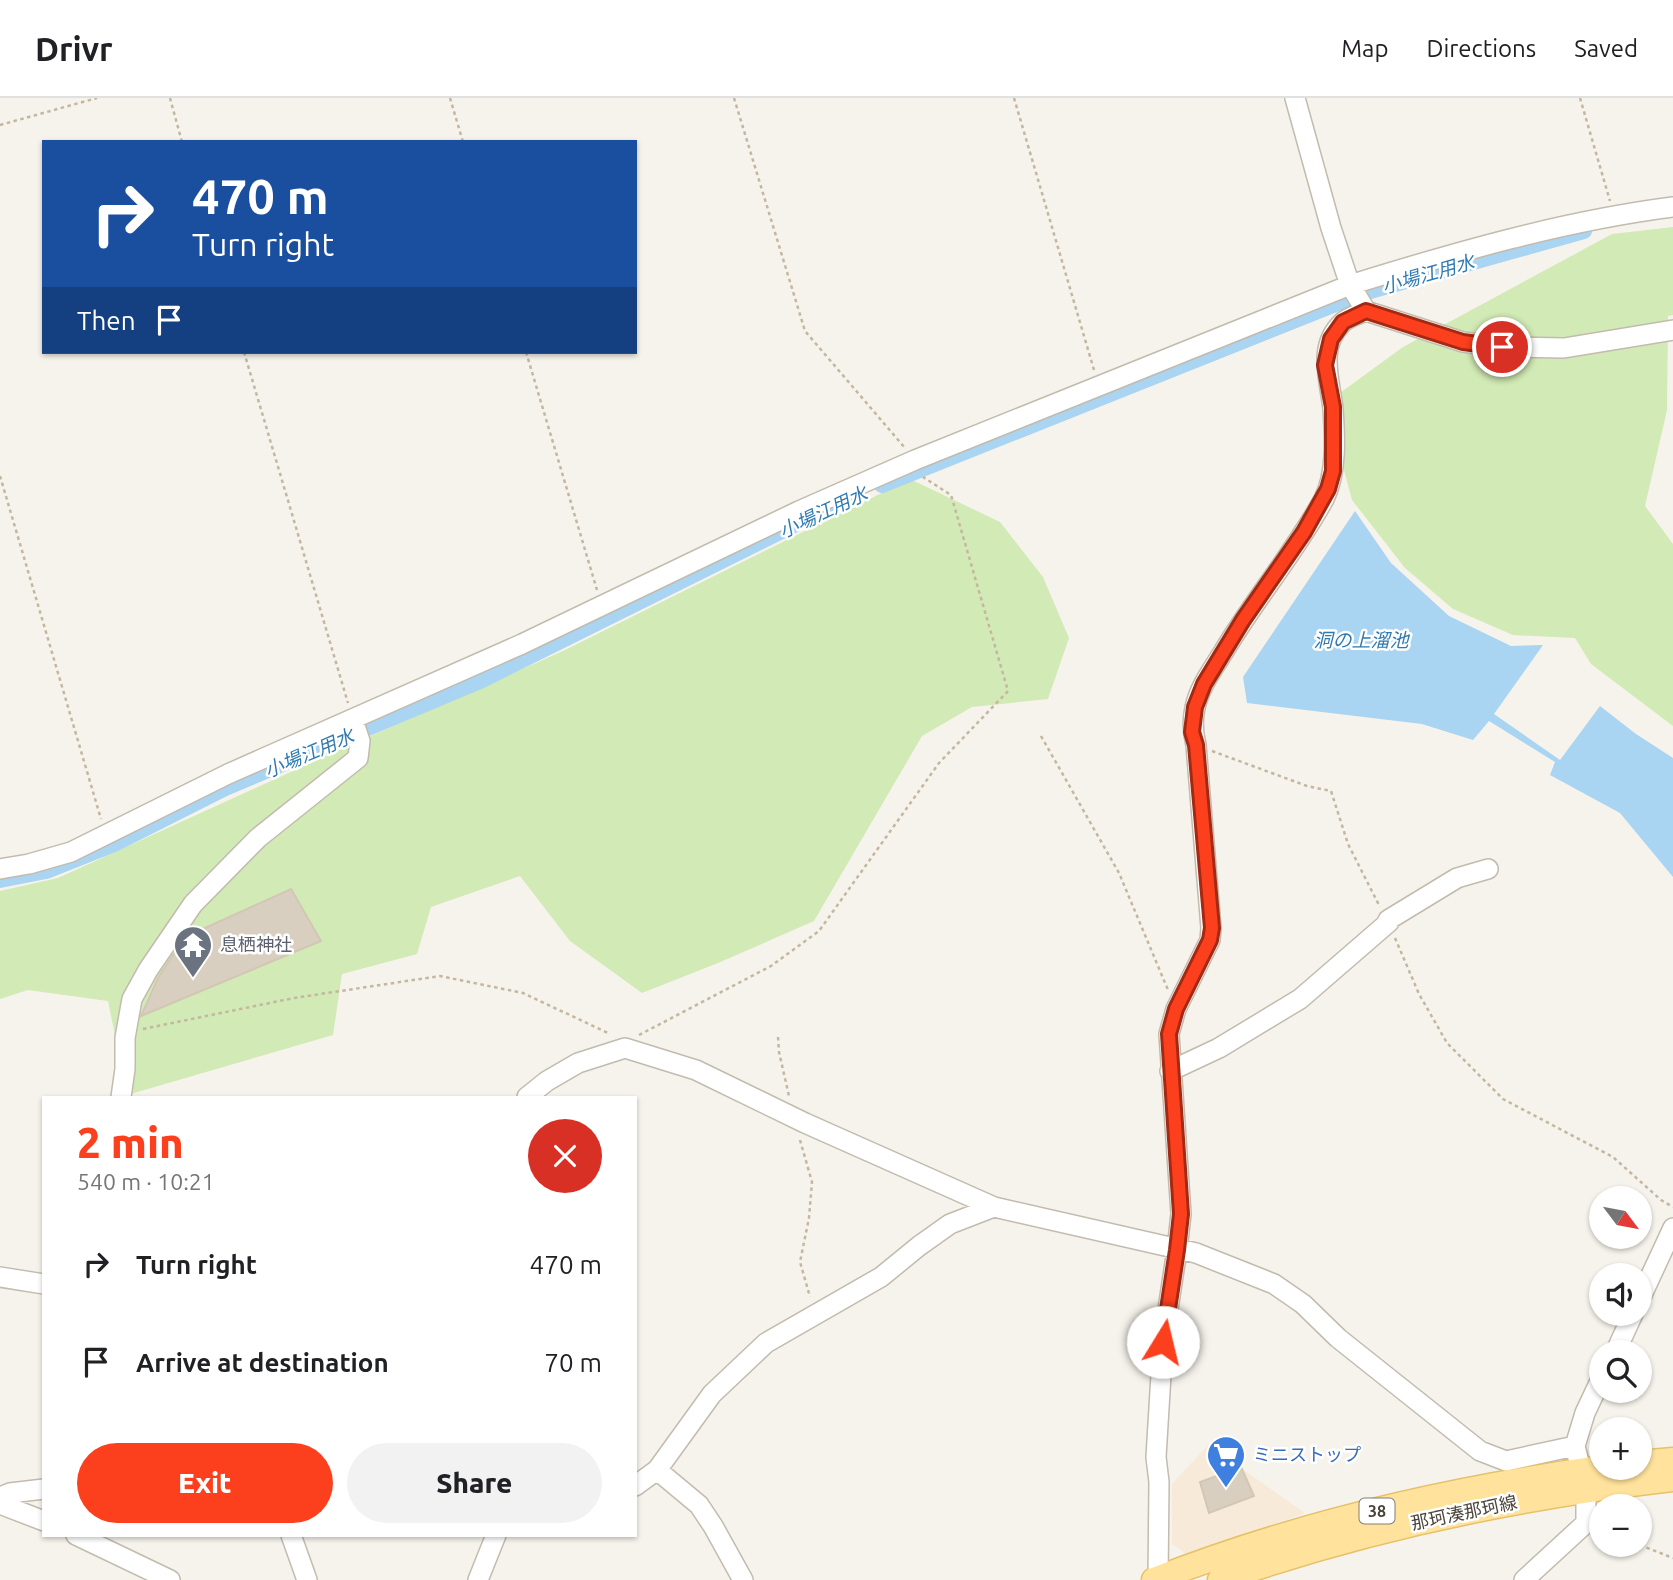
<!DOCTYPE html>
<html lang="en">
<head>
<meta charset="utf-8">
<style>
	:root { --surface:#fff; --page:#f2f2f2; --text:#202124; --muted:#757577; --line:#e0e0e0; --accent:#fc3f1d }
	body { margin:0; font-family:Ubuntu,"Noto Sans JP",sans-serif; background:var(--page); color:var(--text); height:100vh; display:flex; flex-direction:column; font-size:26px; white-space:nowrap }
	* { box-sizing:border-box; margin:0 }
	p { font-size:23px; color:var(--muted) }
	.icon { flex:none; width:38px; height:38px; fill:none; stroke:currentColor; stroke-width:2; stroke-linecap:round; stroke-linejoin:round }
	.map { position:relative; flex:1; overflow:hidden }
	.details { position:absolute; left:42px; top:998px; width:595px; height:441px; display:flex; flex-direction:column; background:var(--surface); border-radius:0px; box-shadow:0 2px 5px #0004 }
	.details>* { flex:none }
	.banner { position:absolute; left:42px; top:42px; width:595px; height:214px; border-radius:0px; box-shadow:0 2px 5px #0004; background:#1a4fa0; color:#fff; overflow:hidden }
	.needle { width:46px; rotate:122deg }
	.controls { position:absolute; left:1589px; top:1088px; display:grid; gap:14px }
	.controls a { display:grid; place-items:center; width:63px; height:63px; border-radius:50%; background:var(--surface); box-shadow:0 2px 5px #0004; font-size:35px }
	.pin { position:absolute; display:grid; place-items:center; width:60px; height:60px; color:#fff; margin:-30px; border:4px solid #fff; border-radius:50%; box-shadow:0 2px 7px #0007 }
	.me { position:absolute; width:77px; margin:-38px; rotate:9deg; stroke-linejoin:round; filter:drop-shadow(0 0 5px #0008) }
	.turn { display:flex; align-items:center; gap:24px; height:147px; padding:0 35px; font-size:32px }
	.turn .icon { width:91px; height:91px; stroke-width:2.5 }
	.turn b { display:block; font-size:49px; line-height:60px }
	.then { display:flex; align-items:center; height:66px; padding:0 35px; background:#0003; gap:14px; font-size:26px }
	.round { display:grid; place-items:center; flex:none; width:74px; height:74px; border-radius:37px; background:var(--page) }
	.head { display:flex; align-items:center; justify-content:space-between; height:119px; padding:0 35px }
	h1 { font-size:42px; font-weight:800; line-height:52px; color:var(--accent) }
	.button { display:flex; gap:14px; margin-top:auto; padding:14px 35px }
	.button a { flex:1; height:80px; border-radius:42px; background:var(--accent); color:#fff; font-size:28px; font-weight:800; line-height:80px; text-align:center }
	.button a+a { background:var(--page); color:var(--text) }
	ul { padding:0; list-style:none }
	li { display:flex; align-items:center; gap:21px; height:98px; padding:0 35px }
	li div { flex:1 }
	li b { display:block; font-size:26px }
	li em { font-style:normal }
	header { display:flex; align-items:center; gap:42px; box-sizing:border-box; height:98px; padding:0 35px; background:var(--surface); border-bottom:2px solid var(--line) }
	header strong { font-size:33px }
	nav { display:flex; gap:38px; margin-inline-start:auto; font-size:24px }
	.map>svg:first-child { display:block }
	.commercial { fill:#f7ead8 }
	.green { fill:#d2eab5 }
	.water { fill:#a9d4f2 }
	.lines { fill:none; stroke-linecap:round; stroke-linejoin:round }
	.canal { stroke:#a9d4f2; stroke-width:16 }
	.building { fill:#d8cfc1; stroke:#d3c7b4; stroke-width:2 }
	.minor-casing { stroke:#c2bbae; stroke-width:22 }
	.major-casing { stroke:#e6c16a; stroke-width:27 }
	.path { stroke:#c4b79f; stroke-width:2.5; stroke-dasharray:3.5 3.5; stroke-linecap:butt }
	.minor { stroke:#fff; stroke-width:19 }
	.major { stroke:#ffe39c; stroke-width:24 }
	.route-casing { stroke:#a42913; stroke-width:18 }
	.route { stroke:#fc3f1d; stroke-width:12 }
	.labels { text-anchor:middle; stroke-width:5; stroke-linejoin:round; paint-order:stroke }
	.shield { fill:#fff; stroke:#817c74; stroke-width:2 }
	.shield-label { font-size:16px; font-weight:bold; fill:#4b4439 }
	.worship-label { font-size:18px; fill:#5b616d; stroke:#fff; text-anchor:start }
	.shop-label { font-size:18px; fill:#366cbe; stroke:#fff; text-anchor:start }
	.street-label { font-size:18px; fill:#4b4439; stroke:#fff }
	.water-label { font-size:19px; font-style:italic; fill:#2e7ab2; stroke:#fff }
</style>
</head>
<body>
<header>
<strong>Drivr</strong>
<nav><a>Map</a><a>Directions</a><a>Saved</a></nav>
</header>
<div class="map">
<svg width="1673" height="1482" viewBox="0 0 1673 1482">
	<rect width="100%" height="100%" fill="#f6f3ec"/>
	<path class="commercial" d="M1208,1347L1305,1415L1189,1458L1172,1446V1386Z"/>
	<path class="green" d="M1673,129V217L1668,218L1667,312L1645,408L1673,446V628L1591,566L1575,540L1513,537L1453,511L1405,470L1352,402L1342,365L1340,295L1403,249L1612,136Z
		M910,381L1000,424L1043,479L1069,540L1048,601L972,609L922,638L814,823L718,865L642,895L570,843L520,778L431,809L417,856L342,876L333,937L127,997L108,903L28,892L0,901V793L58,780L339,652L563,553Z"/>
	<path class="water" d="M1355,413L1391,465L1449,518L1511,548L1543,547L1494,616L1560,662L1600,608L1636,636L1673,660V779L1620,715L1550,677L1555,664L1489,623L1473,642L1422,626L1247,605L1243,579Z"/>
	<g class="lines">
		<path class="canal" d="M882,387L1363,195L1584,133
			M0,782L46,773L114,746L225,690L482,582L836,406"/>
	</g>
	<path class="building" d="M291,791L321,843L141,918L158,880L185,839Z
		M1241,1369L1254,1398L1209,1415L1200,1384Z"/>
	<g class="lines">
		<defs>
			<path id="minor" d="M1295,0L1331,130L1350,187L1366,213L1463,244L1502,249L1564,250L1673,232
				M0,771L29,766L71,754L228,676L522,546L799,413L915,362L1350,187C1456,154 1564,123 1673,109
				M1170,973L1219,950L1300,901L1389,824L1388,822L1457,780L1488,771
				M121,999L125,971V940L132,901L148,872L193,806L258,740L358,660L360,643L353,622
				M527,999L547,983L578,965L625,950L696,972L805,1025L994,1109L1196,1155L1274,1186L1303,1206L1338,1240L1480,1353L1506,1363L1575,1348
				M0,1179L44,1186
				M1640,1201L1673,1130
				M1615,1255L1633,1216
				M657,1372L699,1407L713,1428L743,1482
				M635,1388L657,1372L712,1296L766,1245L881,1179L919,1148L950,1126L994,1109
				M0,1399L10,1395L44,1391
				M0,1406L44,1423
				M76,1437L170,1482
				M291,1437L307,1482
				M478,1482L496,1437
				M1158,1482L1159,1384L1156,1359L1163,1244L1177,1152L1181,1116L1169,936L1176,911L1210,842L1211,830L1196,647C1193,635 1192,623 1195,610C1199,589 1213,571 1224,553C1255,501 1295,454 1324,401C1337,375 1335,339 1333,311C1330,282 1317,249 1342,225C1348,219 1359,216 1366,213
				M1524,1482L1586,1425V1392L1575,1348L1585,1315L1601,1281"/>
			<path id="major" d="M1640,1365L1673,1362
				M1154,1482C1297,1426 1449,1391 1601,1370
				M1220,1482C1367,1430 1518,1399 1673,1381"/>
		</defs>
		<use href="#minor" class="minor-casing"/>
		<use href="#major" class="major-casing"/>
		<path class="path" d="M170,0L182,44
			M450,0L463,44
			M734,0L805,233L905,350
			M1014,0L1094,272
			M1580,0L1610,103
			M0,27L97,0
			M244,254L348,605
			M526,254L597,492
			M0,378L101,721
			M1041,638L1119,775L1168,892
			M1212,653L1307,688L1331,693L1348,746L1380,809
			M1395,840L1419,896L1447,945L1503,1001L1613,1059L1661,1102L1673,1109
			M143,931L294,900L440,878L523,895L610,936
			M639,937L771,868L819,833L939,665L1008,593L951,397L923,379
			M778,939L779,954L789,998
			M800,1042L812,1084L809,1120L800,1164L810,1199
			M1640,1447L1673,1460"/>
		<use href="#minor" class="minor"/>
		<use href="#major" class="major"/>
	</g>
	<g class="lines">
		<defs>
			<path id="route" d="M1163,1244L1177,1152L1181,1116L1169,936L1176,911L1210,842L1212,830L1196,647L1192,634L1195,609L1204,586L1243,522L1304,434L1328,391L1333,373V309L1325,267L1331,241L1343,224L1366,213L1463,244L1502,249"/>
		</defs>
		<use href="#route" class="route-casing"/>
		<use href="#route" class="route"/>
	</g>
	<defs>
		<symbol id="temple-pin" viewBox="-11 -11 22 30"><path d="M0 17L-7.5 6A9.5 9.5 0 1 1 7.5 6Z" fill="#6b7280" stroke="#fff"/><path d="M0-6L5-2H3V0L6.5 2.5H4V6H1.5V3h-3V6H-4V2.5H-6.5L-3 0V-2H-5Z" fill="#fff"/></symbol>
		<symbol id="supermarket-pin" viewBox="-11 -11 22 30"><path d="M0 17L-7.5 6A9.5 9.5 0 1 1 7.5 6Z" fill="#3f7fe0" stroke="#fff"/><path d="M-6-5.5h2.5l.6 2H6L4.5 2H-2.5L-4.4-4H-6ZM-1.5 3.2a1.3 1.3 0 1 0 .1 0ZM3 3.2a1.3 1.3 0 1 0 .1 0Z" fill="#fff"/></symbol>
	</defs>
	<g fill-rule="evenodd">
		<use href="#temple-pin" x="171" y="825" width="44" height="60"/>
		<use href="#supermarket-pin" x="1204" y="1335" width="44" height="60"/>
	</g>
	<g class="labels">
		<rect class="shield" x="1359.5" y="1400.5" width="35" height="25" rx="5"/>
		<g class="shield-label">
			<text x="1377" y="1419">38</text>
		</g>
		<g class="worship-label">
			<text x="220" y="853">息栖神社</text>
		</g>
		<g class="shop-label">
			<text x="1253" y="1363">ミニストップ</text>
		</g>
		<g class="street-label">
			<text transform="translate(1464 1415) rotate(-12)" y="6">那珂湊那珂線</text>
		</g>
		<g class="water-label">
			<text transform="translate(1428 176) rotate(-16)" y="7">小場江用水</text>
			<text transform="translate(823 414) rotate(-25)" y="7">小場江用水</text>
			<text x="1361" y="549">洞の上溜池</text>
			<text transform="translate(309 655) rotate(-23)" y="7">小場江用水</text>
		</g>
	</g>
</svg>
<div class="controls">
<a><svg class="needle" viewBox="-14 -14 28 28"><path d="M0-13l5 13h-10z" fill="#e53935"/><path d="M0 13l5-13h-10z" fill="#757577"/></svg></a>
<a><svg class="icon" aria-label="sound" viewBox="0 0 24 24"><path d="M4 9h4l5-4v14l-5-4H4zM17 9q2 3 0 6"/></svg></a>
<a><svg class="icon" aria-label="search" viewBox="0 0 24 24"><circle cx="10" cy="10" r="6"/><path d="M15 15l6 6"/></svg></a>
<a>+</a>
<a>−</a>
</div>
<div class="pin" style="left:1502px;top:249px;background:#d93025"><svg class="icon" aria-label="arrive" viewBox="0 0 24 24"><path d="M6 21V4h12l-3 4 3 4H6"/></svg></div>
<svg class="me" style="left:1163px;top:1244px" viewBox="-20 -20 40 40"><circle r="19" fill="#fff"/><path d="M0-13L10 11 0 6-10 11z" fill="#fc3f1d"/></svg>
<div class="banner">
<div class="turn"><svg class="icon" aria-label="right" viewBox="0 0 24 24"><path d="M7 20v-9h11M14 6l5 5-5 5"/></svg><div><b>470 m</b>Turn right</div></div>
<div class="then">Then<svg class="icon" aria-label="arrive" viewBox="0 0 24 24"><path d="M6 21V4h12l-3 4 3 4H6"/></svg></div>
</div>
<section class="details">
<div class="head"><div><h1>2 min</h1><p>540 m · 10:21</p></div><a class="round" style="background:#d93025;color:#fff"><svg class="icon" aria-label="close" viewBox="0 0 24 24"><path d="M6 6l12 12M18 6L6 18"/></svg></a></div>
<ul>
<li><svg class="icon" aria-label="right" viewBox="0 0 24 24"><path d="M7 20v-9h11M14 6l5 5-5 5"/></svg><div><b>Turn right</b></div><em>470 m</em></li>
<li><svg class="icon" aria-label="arrive" viewBox="0 0 24 24"><path d="M6 21V4h12l-3 4 3 4H6"/></svg><div><b>Arrive at destination</b></div><em>70 m</em></li>
</ul>
<div class="button"><a>Exit</a><a>Share</a></div>
</section>
</div>
</body>
</html>
